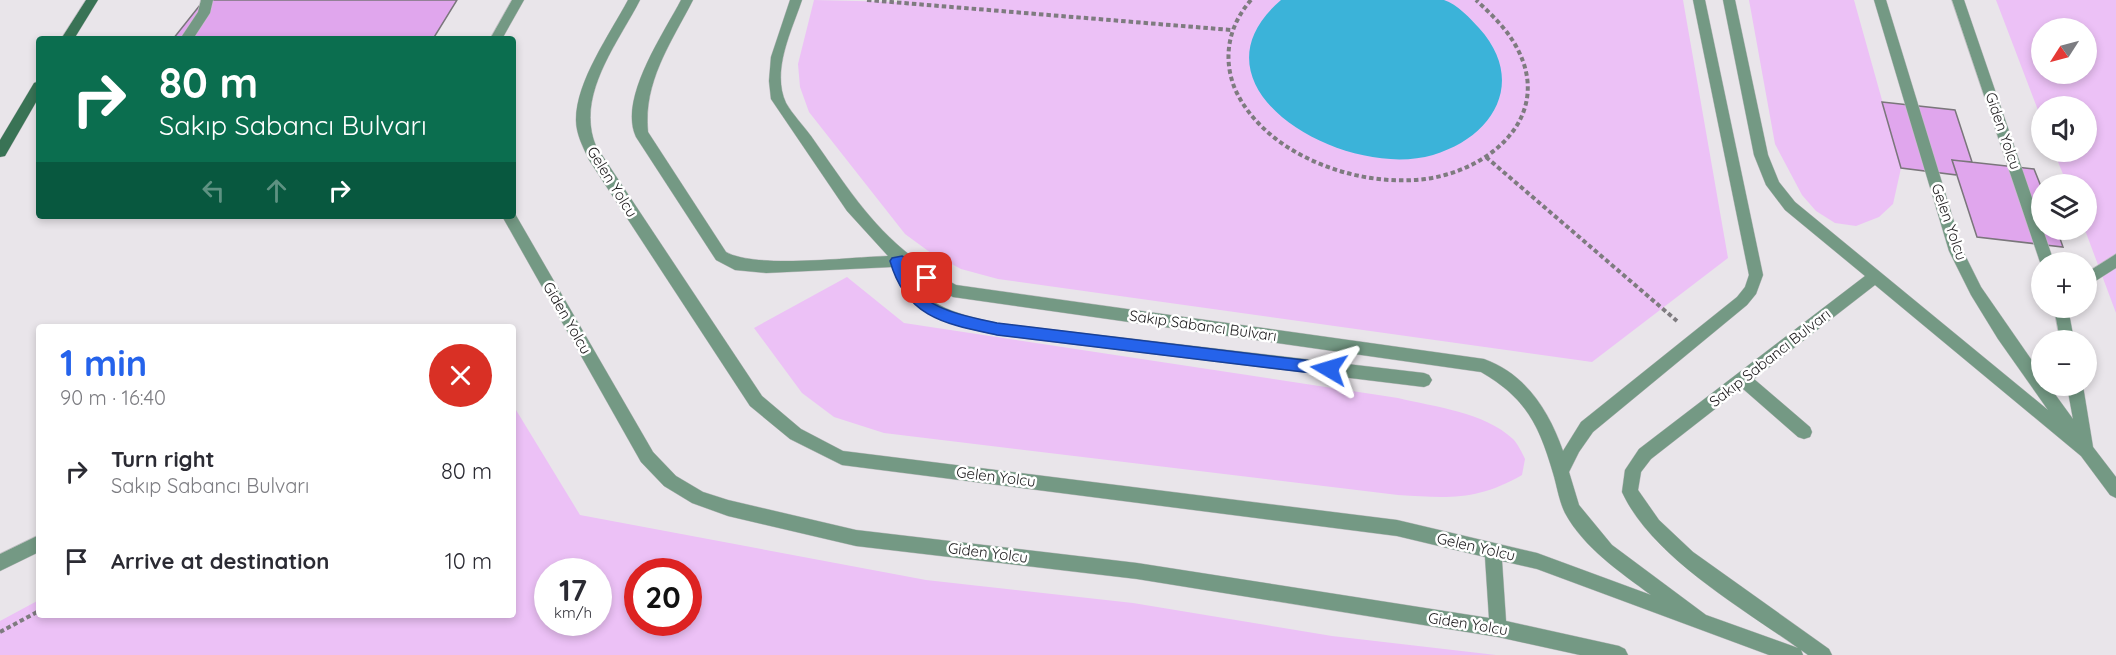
<!DOCTYPE html>
<html lang="en">
<head>
<meta charset="utf-8">
<style>
	:root { --surface:#fff; --page:#f7f7f7; --text:#2b2b33; --muted:#7c7c81; --accent:#2563eb }
	body { margin:0; font-family:Quicksand,sans-serif; background:var(--page); color:var(--text); height:100vh; display:flex; flex-direction:column; font-size:22px; white-space:nowrap }
	* { box-sizing:border-box; margin:0 }
	p { font-size:20px; color:var(--muted) }
	.icon { flex:none; width:33px; height:33px; fill:none; stroke:currentColor; stroke-width:2; stroke-linecap:round; stroke-linejoin:round }
	.map { position:relative; flex:1; overflow:hidden }
	.details { position:absolute; left:36px; top:324px; width:480px; height:294px; display:flex; flex-direction:column; background:var(--surface); border-radius:6px; box-shadow:0 3px 9px #0003 }
	.details>* { flex:none }
	.guide { position:absolute; left:36px; top:36px; width:480px; height:183px; border-radius:6px; box-shadow:0 3px 9px #0003; background:#0b6e4f; color:#fff; overflow:hidden }
	.needle { width:39px; rotate:234deg }
	.buttons { position:absolute; left:2031px; top:18px; display:grid; gap:12px }
	.buttons a { display:grid; place-items:center; width:66px; height:66px; border-radius:50%; background:var(--surface); box-shadow:0 3px 9px #0003; font-size:30px }
	.speed { position:absolute; left:534px; top:558px; display:flex; gap:12px; font-size:30px; font-weight:700; text-align:center }
	.speed>* { display:grid; place-content:center; width:78px; height:78px; border-radius:50%; background:var(--surface); box-shadow:0 3px 9px #0003; line-height:1 }
	.speed small { font-size:15px; font-weight:400 }
	.speed .limit { border:9px solid #d22; background:#fff; color:#111 }
	.pin { position:absolute; display:grid; place-items:center; width:51px; height:51px; color:#fff; margin:-26px; border-radius:12px; box-shadow:0 3px 9px #0006 }
	.me { position:absolute; width:66px; margin:-33px; rotate:277deg; stroke-linejoin:round; filter:drop-shadow(0 0 4px #0008) }
	.turn { display:flex; align-items:center; gap:21px; height:126px; padding:0 24px; font-size:27px }
	.turn .icon { width:78px; height:78px; stroke-width:2.5 }
	.turn b { display:block; font-size:42px; line-height:51px }
	.lanes { display:flex; align-items:center; height:57px; padding:0 24px; background:#0003; justify-content:center; gap:30px; direction:ltr }
	.lanes .off { opacity:.35 }
	.round { display:grid; place-items:center; flex:none; width:63px; height:63px; border-radius:32px; background:var(--page) }
	.headline { display:flex; align-items:center; justify-content:space-between; height:102px; padding:0 24px }
	h1 { font-size:36px; font-weight:800; line-height:45px; color:var(--accent) }
	ul { padding:0; list-style:none }
	li { display:flex; align-items:center; gap:18px; height:90px; padding:0 24px }
	li div { flex:1 }
	li b { display:block; font-size:22px }
	li em { font-style:normal }
	.map>svg:first-child { display:block }
	.green { fill:#ecc1f6; fill-rule:evenodd }
	.water { fill:#3bb3d9 }
	.building { fill:#e0a6ed; stroke:#7a767b; stroke-width:1.5 }
	.lines { fill:none; stroke-linecap:round; stroke-linejoin:round }
	.service-casing { stroke:#c4c0c5; stroke-width:1 }
	.secondary-casing { stroke:#c4c0c5; stroke-width:1 }
	.path { stroke:#7e7b7f; stroke-width:4; stroke-dasharray:4.5 3; stroke-linecap:butt }
	.service { fill:#749984; fill-rule:evenodd }
	.secondary { fill:#397355; fill-rule:evenodd }
	.route { fill:#2563eb; stroke:#184099; stroke-width:1.5 }
	.labels { text-anchor:middle; stroke-width:5; stroke-linejoin:round; paint-order:stroke }
	.street-label { font-size:15px; fill:#1c1a1c; stroke:#fff }
</style>
</head>
<body>
<div class="map">
<svg width="2116" height="655" viewBox="0 0 2116 655">
	<rect width="100%" height="100%" fill="#e9e5ea"/>
	<path class="green" d="M814,0L897,2L902,0H1683L1728,258L1592,362L998,279L961,269L931,253L905,234L809,112L800,87L798,64Z
		M1749,0H1854L1901,168L1893,204L1879,217L1856,226L1835,223L1816,211L1802,195L1775,144Z
		M1996,0H2116V313L2085,230L2086,184H2067L2054,152H2086V106H2042L2041,118ZM2042,28H2086V74H2042Z
		M847,277L904,323L1398,398C1435,407 1484,412 1513,439C1518,444 1522,453 1525,459L1522,475C1477,501 1448,498 1398,495L884,433L834,417L802,393L754,328Z
		M513,405L580,515L926,580L1133,603L1332,636L1496,655H0V621L39,600V615H513ZM548,572H598V622H548ZM638,572H688V622H638Z"/>
	<path class="water" d="M1281,0C1322,0 1362,0 1403,0C1415,0 1433,0 1444,0C1457,4 1471,19 1479,28C1527,81 1494,137 1433,155C1343,181 1180,87 1281,0Z"/>
	<path class="building" d="M204,0H457L433,39H173Z
		M1882,102L1955,110L1972,162L1952,160L1957,175L1901,168Z
		M1952,160L2034,169L2042,189V230H2057L2063,247L1977,237Z"/>
	<g class="lines">
		<defs>
			<path id="service" d="M201,0H213L210,13L193,39H180L198,12Z
				M512,0H524L502,39H490Z
				M628,0H640C618,43 575,96 596,146L762,396L801,429L843,451L1397,520L1537,553L1651,595C1620,572 1584,548 1565,513C1559,501 1557,486 1553,473C1539,425 1526,398 1481,372L953,297L908,272C923,308 963,315 997,323L1424,373L1429,375L1432,380L1429,385L1424,387L997,335C950,325 911,317 892,267L766,273L735,270L716,260L636,137C618,99 664,33 681,0H693C671,43 643,82 648,132L726,252C756,269 850,257 888,256L847,211L771,99L769,81L771,57L790,0H802C792,30 771,71 786,103C793,115 803,125 811,136C857,201 883,246 956,285L1484,359C1526,374 1549,411 1563,451L1581,422L1737,297L1745,287L1749,275L1693,0H1705L1763,275L1756,294L1747,305L1593,432L1579,452L1569,472L1579,505L1612,545L1706,615L1798,648C1742,608 1651,556 1622,492L1625,470L1639,449L1865,276L1785,210L1766,185L1754,155L1723,0H1735L1768,155L1779,182L1795,202L2048,410L1998,339L1971,295L1949,251L1874,0H1886L1963,251L1981,287L2042,375V386H2049L2073,419L2067,386H2083L2093,447L2116,477V498L2110,495L2081,456L1875,285L1754,379L1810,427L1812,432L1810,437L1804,439L1798,437L1742,388L1651,459L1641,472L1638,490L1659,520L1693,552L1829,649L1832,655H1808L1801,650L1803,655H1769L1537,569L1502,561L1506,621L1619,646L1625,649L1628,655H1580L1498,637L1137,579L856,546L728,516L692,503L664,486L641,462L502,216H513L514,212L653,452L676,476L703,492L728,500L856,530L1137,563L1489,618L1485,557L1397,536L842,465L790,439L750,406L589,160C583,147 576,134 576,120C576,81 610,34 628,0Z
				M1952,0H1964L2054,262H2042V265L2040,262Z
				M2116,254V268L2086,287V273Z
				M2054,308H2068L2074,340H2060Z
				M39,535V552L0,571V554Z"/>
			<path id="secondary" d="M86,0H98L74,39H61Z
				M39,81V97L5,156L0,157V140L34,83Z"/>
		</defs>
		<use href="#service" class="service-casing"/>
		<use href="#secondary" class="secondary-casing"/>
		<path class="path" d="M867,0L1231,30
			M1251,0C1229,25 1222,57 1235,89C1248,118 1273,140 1301,155C1339,175 1383,184 1425,179C1489,171 1554,117 1517,48C1507,29 1492,15 1476,0
			M1486,157L1677,321
			M0,632L39,611"/>
		<use href="#service" class="service"/>
		<use href="#secondary" class="secondary"/>
	</g>
	<path class="route" d="M902,256L931,274V282L927,284L906,272C917,309 965,316 997,323L1329,363L1336,369L1329,375L997,335C946,324 906,318 890,261L892,258Z"/>
	<g class="labels">
		<g class="street-label">
			<text transform="translate(2003 131) rotate(71)" y="5">Giden Yolcu</text>
			<text transform="translate(612 182) rotate(58)" y="5">Gelen Yolcu</text>
			<text transform="translate(1949 222) rotate(71)" y="5">Gelen Yolcu</text>
			<text transform="translate(567 318) rotate(60)" y="5">Giden Yolcu</text>
			<text transform="translate(1203 326) rotate(8)" y="5">Sakıp Sabancı Bulvarı</text>
			<text transform="translate(1770 358) rotate(-38)" y="5">Sakıp Sabancı Bulvarı</text>
			<text transform="translate(996 477) rotate(7)" y="5">Gelen Yolcu</text>
			<text transform="translate(1476 547) rotate(13)" y="5">Gelen Yolcu</text>
			<text transform="translate(988 553) rotate(7)" y="5">Giden Yolcu</text>
			<text transform="translate(1468 624) rotate(9)" y="5">Giden Yolcu</text>
		</g>
	</g>
</svg>
<div class="buttons">
<a><svg class="needle" viewBox="-14 -14 28 28"><path d="M0-13l5 13h-10z" fill="#e53935"/><path d="M0 13l5-13h-10z" fill="#7c7c81"/></svg></a>
<a><svg class="icon" aria-label="sound" viewBox="0 0 24 24"><path d="M4 9h4l5-4v14l-5-4H4zM17 9q2 3 0 6"/></svg></a>
<a><svg class="icon" aria-label="layers" viewBox="0 0 24 24"><path d="M12 4l9 5-9 5-9-5zM3 14l9 5 9-5"/></svg></a>
<a>+</a>
<a>−</a>
</div>
<div class="speed"><div>17<small>km/h</small></div><div class="limit">20</div></div>
<div class="pin" style="left:927px;top:278px;background:#d93025"><svg class="icon" aria-label="arrive" viewBox="0 0 24 24"><path d="M6 21V4h12l-3 4 3 4H6"/></svg></div>
<svg class="me" style="left:1329px;top:369px" viewBox="-20 -20 40 40"><path d="M0-17L14 15 0 8-14 15z" fill="#2563eb" stroke="#fff" stroke-width="4"/></svg>
<div class="guide">
<div class="turn"><svg class="icon" aria-label="right" viewBox="0 0 24 24"><path d="M7 20v-9h11M14 6l5 5-5 5"/></svg><div><b>80 m</b>Sakıp Sabancı Bulvarı</div></div>
<div class="lanes"><svg class="icon off" aria-label="left" viewBox="0 0 24 24"><path d="M17 20v-9H6M10 6l-5 5 5 5"/></svg><svg class="icon off" aria-label="ahead" viewBox="0 0 24 24"><path d="M12 20V5M6 11l6-6 6 6"/></svg><svg class="icon" aria-label="right" viewBox="0 0 24 24"><path d="M7 20v-9h11M14 6l5 5-5 5"/></svg></div>
</div>
<section class="details">
<div class="headline"><div><h1>1 min</h1><p>90 m · 16:40</p></div><a class="round" style="background:#d93025;color:#fff"><svg class="icon" aria-label="close" viewBox="0 0 24 24"><path d="M6 6l12 12M18 6L6 18"/></svg></a></div>
<ul>
<li><svg class="icon" aria-label="right" viewBox="0 0 24 24"><path d="M7 20v-9h11M14 6l5 5-5 5"/></svg><div><b>Turn right</b><p>Sakıp Sabancı Bulvarı</p></div><em>80 m</em></li>
<li><svg class="icon" aria-label="arrive" viewBox="0 0 24 24"><path d="M6 21V4h12l-3 4 3 4H6"/></svg><div><b>Arrive at destination</b></div><em>10 m</em></li>
</ul>
</section>
</div>
</body>
</html>
